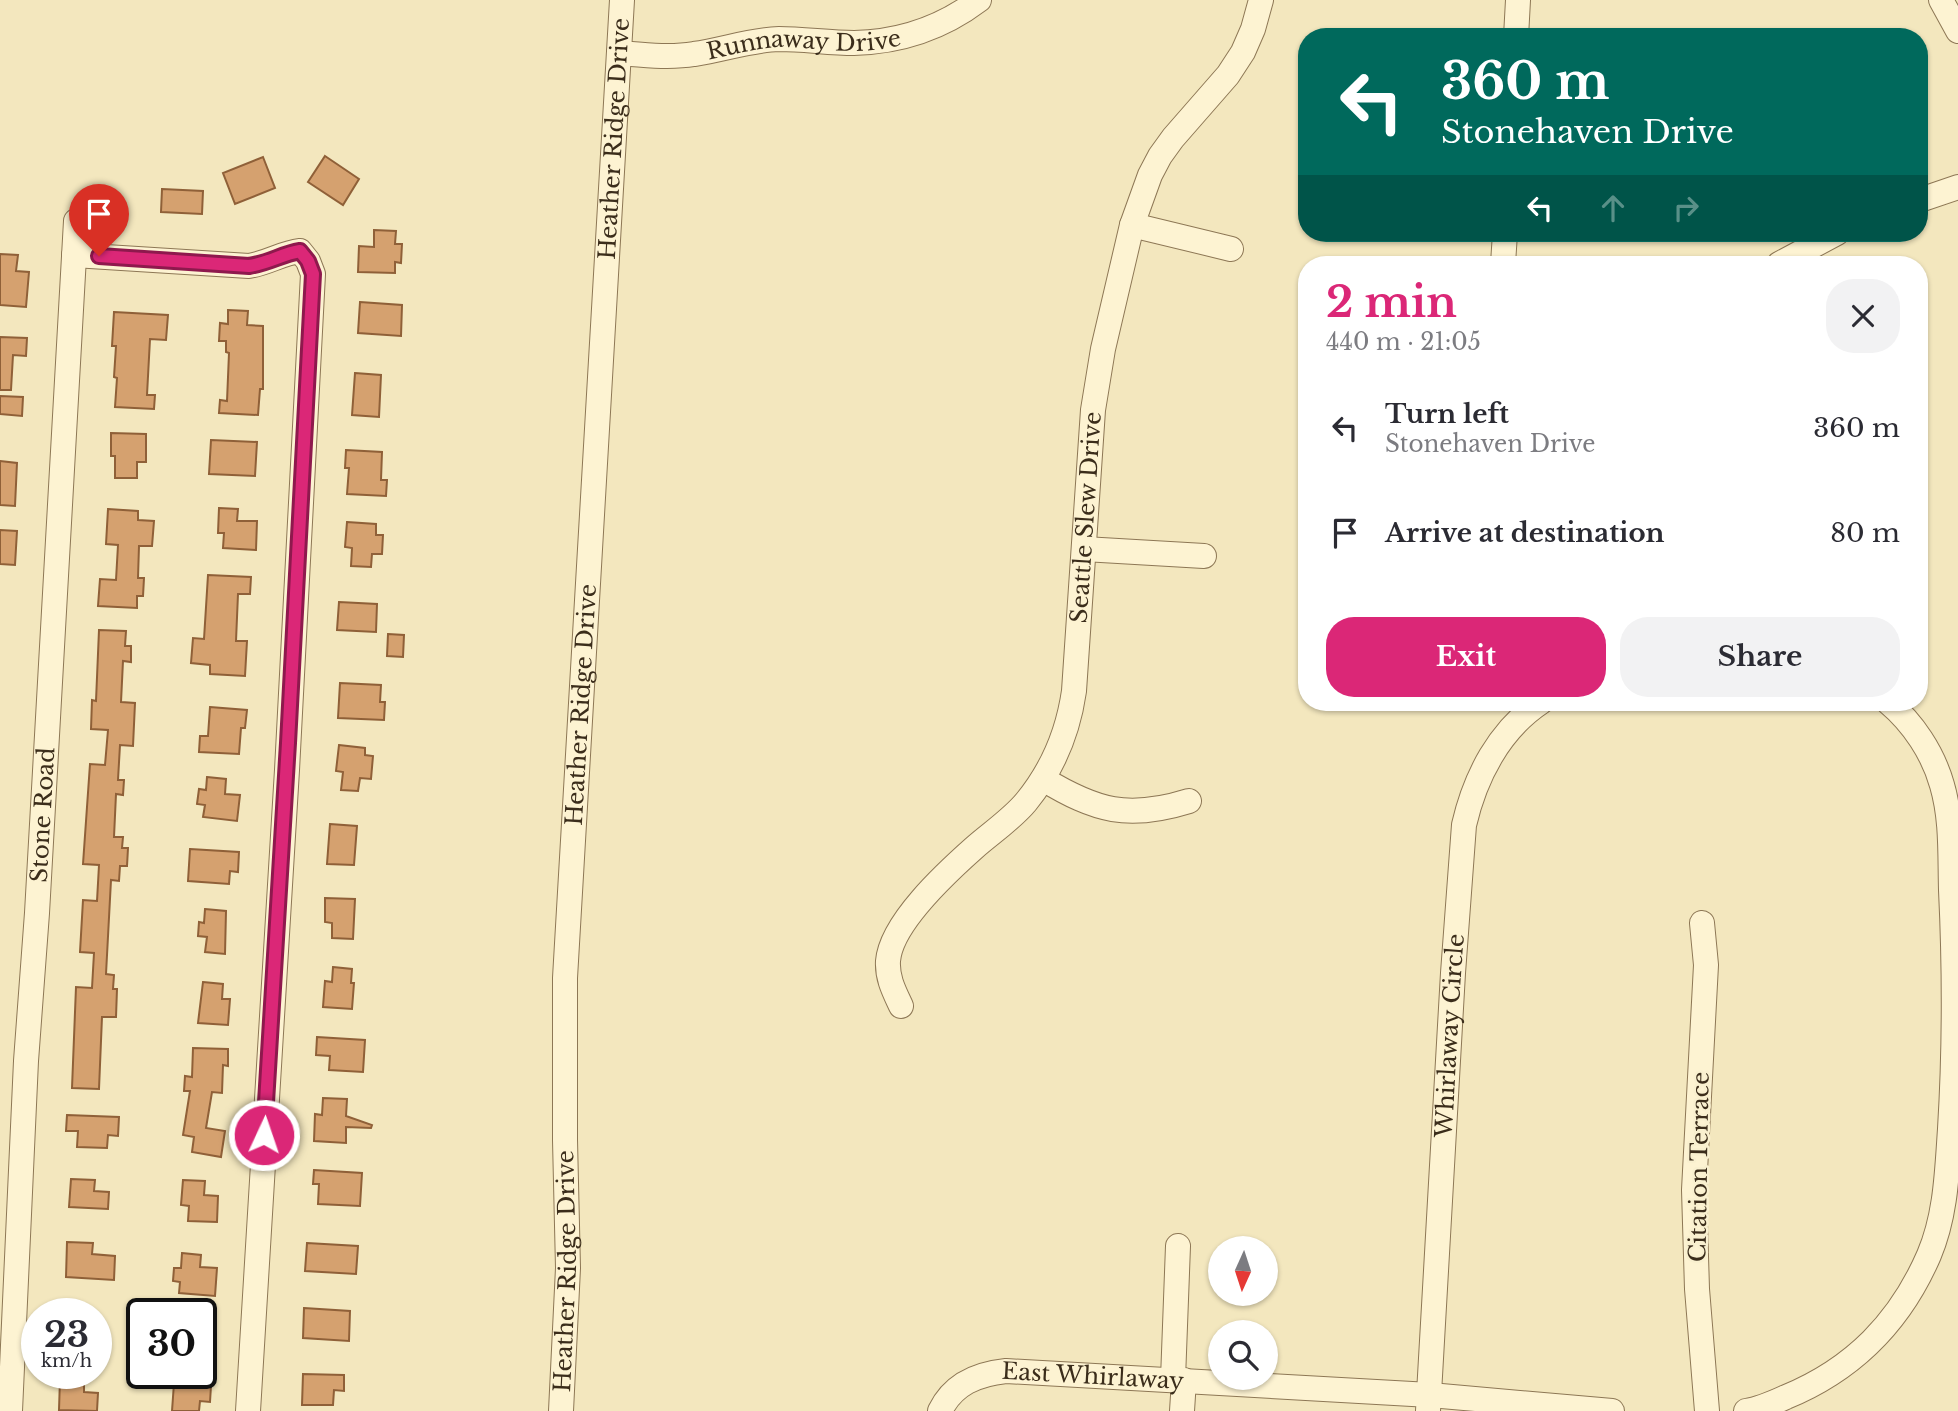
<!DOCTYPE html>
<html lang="en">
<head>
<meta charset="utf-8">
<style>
	:root { --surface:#fff; --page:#f2f2f3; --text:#2b2b33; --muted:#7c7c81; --accent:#db2777 }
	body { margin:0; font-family:"Libre Baskerville",serif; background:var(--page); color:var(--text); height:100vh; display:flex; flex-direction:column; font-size:26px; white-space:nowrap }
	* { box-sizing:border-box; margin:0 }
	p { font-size:23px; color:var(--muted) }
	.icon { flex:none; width:38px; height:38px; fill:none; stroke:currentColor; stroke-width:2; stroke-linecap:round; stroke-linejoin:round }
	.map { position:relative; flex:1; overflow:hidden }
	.drawer { position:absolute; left:1298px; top:256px; width:630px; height:455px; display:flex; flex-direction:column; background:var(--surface); border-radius:28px; box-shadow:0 2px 5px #0004 }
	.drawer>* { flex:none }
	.banner { position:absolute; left:1298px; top:28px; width:630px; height:214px; border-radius:28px; box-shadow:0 2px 5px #0004; background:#00695c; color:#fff; overflow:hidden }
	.needle { width:46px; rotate:183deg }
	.tools { position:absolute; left:1208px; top:1236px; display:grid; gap:14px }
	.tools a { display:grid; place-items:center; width:70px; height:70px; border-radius:50%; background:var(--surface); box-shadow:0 2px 5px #0004; font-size:35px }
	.speed { position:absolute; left:21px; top:1298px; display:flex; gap:14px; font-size:35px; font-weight:700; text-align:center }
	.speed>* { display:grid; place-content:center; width:91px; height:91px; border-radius:50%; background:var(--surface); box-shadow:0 2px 5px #0004; line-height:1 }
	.speed small { font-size:18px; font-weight:400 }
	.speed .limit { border:4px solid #111; border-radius:10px; background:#fff; color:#111 }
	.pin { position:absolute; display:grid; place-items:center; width:60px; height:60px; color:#fff; margin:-72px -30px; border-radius:50% 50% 50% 0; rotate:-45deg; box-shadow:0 0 7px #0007 }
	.pin .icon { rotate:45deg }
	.me { position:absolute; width:77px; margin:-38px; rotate:3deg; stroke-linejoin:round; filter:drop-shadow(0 0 5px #0008) }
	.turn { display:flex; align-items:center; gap:24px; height:147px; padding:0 28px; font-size:32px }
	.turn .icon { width:91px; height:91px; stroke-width:2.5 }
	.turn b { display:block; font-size:49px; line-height:60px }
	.lanes { display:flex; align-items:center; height:66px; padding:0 28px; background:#0003; justify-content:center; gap:35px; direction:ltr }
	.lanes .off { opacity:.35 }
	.round { display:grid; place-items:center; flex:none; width:74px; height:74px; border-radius:28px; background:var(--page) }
	.headline { display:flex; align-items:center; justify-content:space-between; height:119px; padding:0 28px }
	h1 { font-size:42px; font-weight:700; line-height:52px; color:var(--accent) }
	.cta { display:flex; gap:14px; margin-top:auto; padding:14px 28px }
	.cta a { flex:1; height:80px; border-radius:28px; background:var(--accent); color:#fff; font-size:28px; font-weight:700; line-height:80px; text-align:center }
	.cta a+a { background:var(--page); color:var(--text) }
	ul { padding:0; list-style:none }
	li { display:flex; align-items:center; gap:21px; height:105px; padding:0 28px }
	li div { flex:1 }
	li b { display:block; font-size:26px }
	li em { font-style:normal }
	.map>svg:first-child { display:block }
	.building { fill:#d5a16f; stroke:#8f6038; stroke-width:2 }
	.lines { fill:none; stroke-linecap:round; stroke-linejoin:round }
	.minor-casing { stroke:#8d7755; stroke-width:26 }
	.minor { stroke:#fdf3d2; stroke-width:24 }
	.route-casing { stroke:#8e194d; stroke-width:18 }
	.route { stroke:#db2777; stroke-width:12 }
	.labels { text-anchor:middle; stroke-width:5; stroke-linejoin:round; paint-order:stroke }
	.street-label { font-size:23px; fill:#3b2d1b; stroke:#f9f0cf }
</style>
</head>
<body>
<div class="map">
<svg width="1958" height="1411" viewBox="0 0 1958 1411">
	<rect width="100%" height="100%" fill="#f3e7be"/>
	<path class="building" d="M325,156L359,179L343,205L308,182Z
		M263,157L275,188L235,204L223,173Z
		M162,189L203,191L202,214L161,212Z
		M374,230L396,231L395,244H402L401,263L395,262V273L358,272L359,246L374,247Z
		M0,254L18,255L16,271L29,272L26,307L0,305Z
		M360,302L402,305L401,336L358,333Z
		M228,310L248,311L247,325L263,326V389H260L258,415L219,413L220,400L227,401L229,353L226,352V341H219L220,323L228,324Z
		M114,312L168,315L166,340L150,339L147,395H155L154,409L115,407L117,378L114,377L116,346H112Z
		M0,337L27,338L26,356L13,355L11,390H0Z
		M355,373L381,375L379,417L352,415Z
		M0,396L23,397L22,416L0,414Z
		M111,433L146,434V462H137V478H115V456H111Z
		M211,440L257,442L255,476L209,474Z
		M346,450L382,452L381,480H387L386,496L347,494L349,468H345Z
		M0,461L17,463L15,506L0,505Z
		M219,508L238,509L237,521H257L256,550L223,548L224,533H218Z
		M108,509L138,511V520L154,521L152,546H139L138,578H144L143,596H137V608L98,606L100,579L116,580L118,545L106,544Z
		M347,522L376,524V535H383L382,554H372L371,567L351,566L352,548L345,547Z
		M0,530L17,531L15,565L0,564Z
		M208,575L251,577L250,594H238L236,641H247L245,676L210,674V665L191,663L193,638L204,639Z
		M339,602L377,604L376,632L337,630Z
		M99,630L126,631L125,646H131V662L123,661L121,702L135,703L133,746L120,745L118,780H124L123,795L116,794L114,837H123L122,848H128L127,866H120L119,881L111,880L106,974L114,975L113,989H117L116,1017H102L99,1089L72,1088L76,987L92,988L94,953L80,952L83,900L97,901L99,865L83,864L90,764L105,765L108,730L91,729L92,700L96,701Z
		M388,634L404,635L403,657L387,656Z
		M340,683L381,685L380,702H385L384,720L338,718Z
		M210,707L247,710L245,728H241L239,754L199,752L200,736H208Z
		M339,745L365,748V755L373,756L371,779L360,778L358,791L341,790L343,772L336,771Z
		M207,777L226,779L225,794L240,795L237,821L203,817L205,805L197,804L199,789L206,790Z
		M330,824L357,826L354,865L327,864Z
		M190,849L239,852L238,872L230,871L229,884L188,881Z
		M325,898L355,899L353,939L332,938V923L325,922Z
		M205,909L226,911L225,954L205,952L207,937L198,936L199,922L204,923Z
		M333,967L352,969L351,983H354L352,1009L323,1007L325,981L332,982Z
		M203,982L223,984L222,999H230L228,1025L198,1023Z
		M317,1037L365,1040L363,1072L329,1070L330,1056L316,1055Z
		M193,1048L228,1049V1066L223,1065L222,1093L212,1092L206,1128L225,1131L221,1157L192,1152L194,1137L183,1135L190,1091H184L185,1076L192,1077Z
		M323,1098L347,1099L346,1116L372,1125L371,1128L346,1127V1143L314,1141L315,1114L322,1115Z
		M67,1115L119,1117L118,1136L108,1135L107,1148L77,1147L78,1131H66Z
		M314,1170L362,1173L360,1206L318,1204L319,1184H313Z
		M71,1179L95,1180L94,1191L109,1192L108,1209L69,1207Z
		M183,1180L205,1181L204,1195L218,1196L217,1222L188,1221L189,1206L181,1205Z
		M67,1242L93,1243L92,1254L115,1256L114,1280L66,1277Z
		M307,1243L358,1246L356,1274L305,1271Z
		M182,1253L201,1255L200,1267L217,1268L215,1296L179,1293L180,1282L173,1281L174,1268H181Z
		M304,1308L350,1311L349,1341L303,1338Z
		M303,1374L344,1375V1391L334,1390L333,1405H302Z
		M60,1379L84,1380V1392L98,1393L97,1411L59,1410Z
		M174,1383L211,1386L210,1402L200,1401L199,1411H172Z"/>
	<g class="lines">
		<defs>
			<g id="minor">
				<path d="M1941,0L1958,31"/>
				<path d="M1516,37L1518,0"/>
				<path id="s1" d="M619,53C644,55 670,58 694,54C723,50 750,40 779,39C804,39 829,43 854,43C901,42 942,28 979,0"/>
				<path d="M1920,200L1958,187"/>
				<path d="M1132,225L1231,249"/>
				<path d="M74,255L249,266C268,263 282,253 300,251L308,261L313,274L287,770L248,1411"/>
				<path d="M1503,264L1505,233"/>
				<path d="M1779,264L1837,233"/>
				<path d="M1084,549L1204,556"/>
				<path d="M1043,779C1096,811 1128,820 1189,801"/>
				<path d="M1702,923L1706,965L1694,1190L1697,1289L1707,1411"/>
				<path id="s2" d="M901,1006C894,991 887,978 888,961C891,923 947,872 974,848C991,833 1012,819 1026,802C1053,769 1068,733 1074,691L1093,410L1103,349L1132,225L1150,175L1160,156L1173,138L1228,75L1243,52L1253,29L1261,0"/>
				<path d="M1173,1379L1178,1246"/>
				<path id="s3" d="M10,1411L26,1061L37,913L76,221"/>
				<path id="s4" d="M561,1411L568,1268L565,1140V978L622,0"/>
				<path id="s5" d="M940,1411C953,1384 977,1374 1006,1371L1430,1395L1612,1411"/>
				<path d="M1182,1411L1184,1380"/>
				<path id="s6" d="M1428,1411L1453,973L1464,825C1475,777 1499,730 1541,702"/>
				<path d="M1746,1411C1760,1409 1773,1403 1786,1397C1854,1369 1900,1322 1929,1255C1946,1215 1947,1172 1950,1129C1955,1047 1955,973 1951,890C1950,855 1952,819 1942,785C1933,753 1913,723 1888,702"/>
			</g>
		</defs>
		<use href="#minor" class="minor-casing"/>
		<use href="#minor" class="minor"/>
	</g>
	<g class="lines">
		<defs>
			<path id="route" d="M99,256L249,266C269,263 282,254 300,251L308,261L313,274L288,743L264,1135"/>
		</defs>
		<use href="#route" class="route-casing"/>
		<use href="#route" class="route"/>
	</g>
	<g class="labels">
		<g class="street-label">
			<text dy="8" stroke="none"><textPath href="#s1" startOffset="186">Runnaway Drive</textPath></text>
			<text dy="8" stroke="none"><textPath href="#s4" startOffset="1274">Heather Ridge Drive</textPath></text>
			<text dy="8" stroke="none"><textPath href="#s2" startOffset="558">Seattle Slew Drive</textPath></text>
			<text dy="8" stroke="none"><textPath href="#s4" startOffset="707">Heather Ridge Drive</textPath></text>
			<text dy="8" stroke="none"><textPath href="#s3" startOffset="597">Stone Road</textPath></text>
			<text dy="8" stroke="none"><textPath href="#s6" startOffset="376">Whirlaway Circle</textPath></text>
			<text transform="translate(1699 1167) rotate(-89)" y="8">Citation Terrace</text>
			<text dy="8" stroke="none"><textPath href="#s4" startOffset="140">Heather Ridge Drive</textPath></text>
			<text dy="8" stroke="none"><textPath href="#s5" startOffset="168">East Whirlaway</textPath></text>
		</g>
	</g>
</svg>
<div class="tools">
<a><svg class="needle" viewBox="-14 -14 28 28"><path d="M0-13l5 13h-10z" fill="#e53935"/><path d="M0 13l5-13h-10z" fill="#7c7c81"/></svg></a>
<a><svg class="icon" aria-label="search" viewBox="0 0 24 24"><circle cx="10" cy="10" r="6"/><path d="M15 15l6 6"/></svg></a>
</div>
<div class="speed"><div>23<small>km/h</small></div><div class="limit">30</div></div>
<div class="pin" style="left:99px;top:256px;background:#d93025"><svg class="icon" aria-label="arrive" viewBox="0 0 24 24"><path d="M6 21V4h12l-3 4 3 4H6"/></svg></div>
<svg class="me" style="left:264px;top:1135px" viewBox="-20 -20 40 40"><circle r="17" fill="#db2777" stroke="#fff" stroke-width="3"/><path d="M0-11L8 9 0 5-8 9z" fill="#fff"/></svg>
<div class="banner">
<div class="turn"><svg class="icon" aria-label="left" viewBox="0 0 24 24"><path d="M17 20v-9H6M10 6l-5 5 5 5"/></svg><div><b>360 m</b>Stonehaven Drive</div></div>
<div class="lanes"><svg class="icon" aria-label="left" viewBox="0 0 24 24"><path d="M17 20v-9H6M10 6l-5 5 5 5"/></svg><svg class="icon off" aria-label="ahead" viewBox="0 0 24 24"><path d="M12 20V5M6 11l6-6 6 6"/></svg><svg class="icon off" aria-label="right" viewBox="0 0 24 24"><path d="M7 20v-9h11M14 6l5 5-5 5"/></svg></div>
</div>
<section class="drawer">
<div class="headline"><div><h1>2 min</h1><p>440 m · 21:05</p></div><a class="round"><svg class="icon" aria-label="close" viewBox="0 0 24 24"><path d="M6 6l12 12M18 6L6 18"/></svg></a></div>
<ul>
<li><svg class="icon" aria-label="left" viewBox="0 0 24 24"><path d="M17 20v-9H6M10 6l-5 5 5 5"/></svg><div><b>Turn left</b><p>Stonehaven Drive</p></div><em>360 m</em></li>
<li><svg class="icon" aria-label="arrive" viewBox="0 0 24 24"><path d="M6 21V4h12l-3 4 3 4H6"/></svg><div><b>Arrive at destination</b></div><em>80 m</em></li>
</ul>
<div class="cta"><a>Exit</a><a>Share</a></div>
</section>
</div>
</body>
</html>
